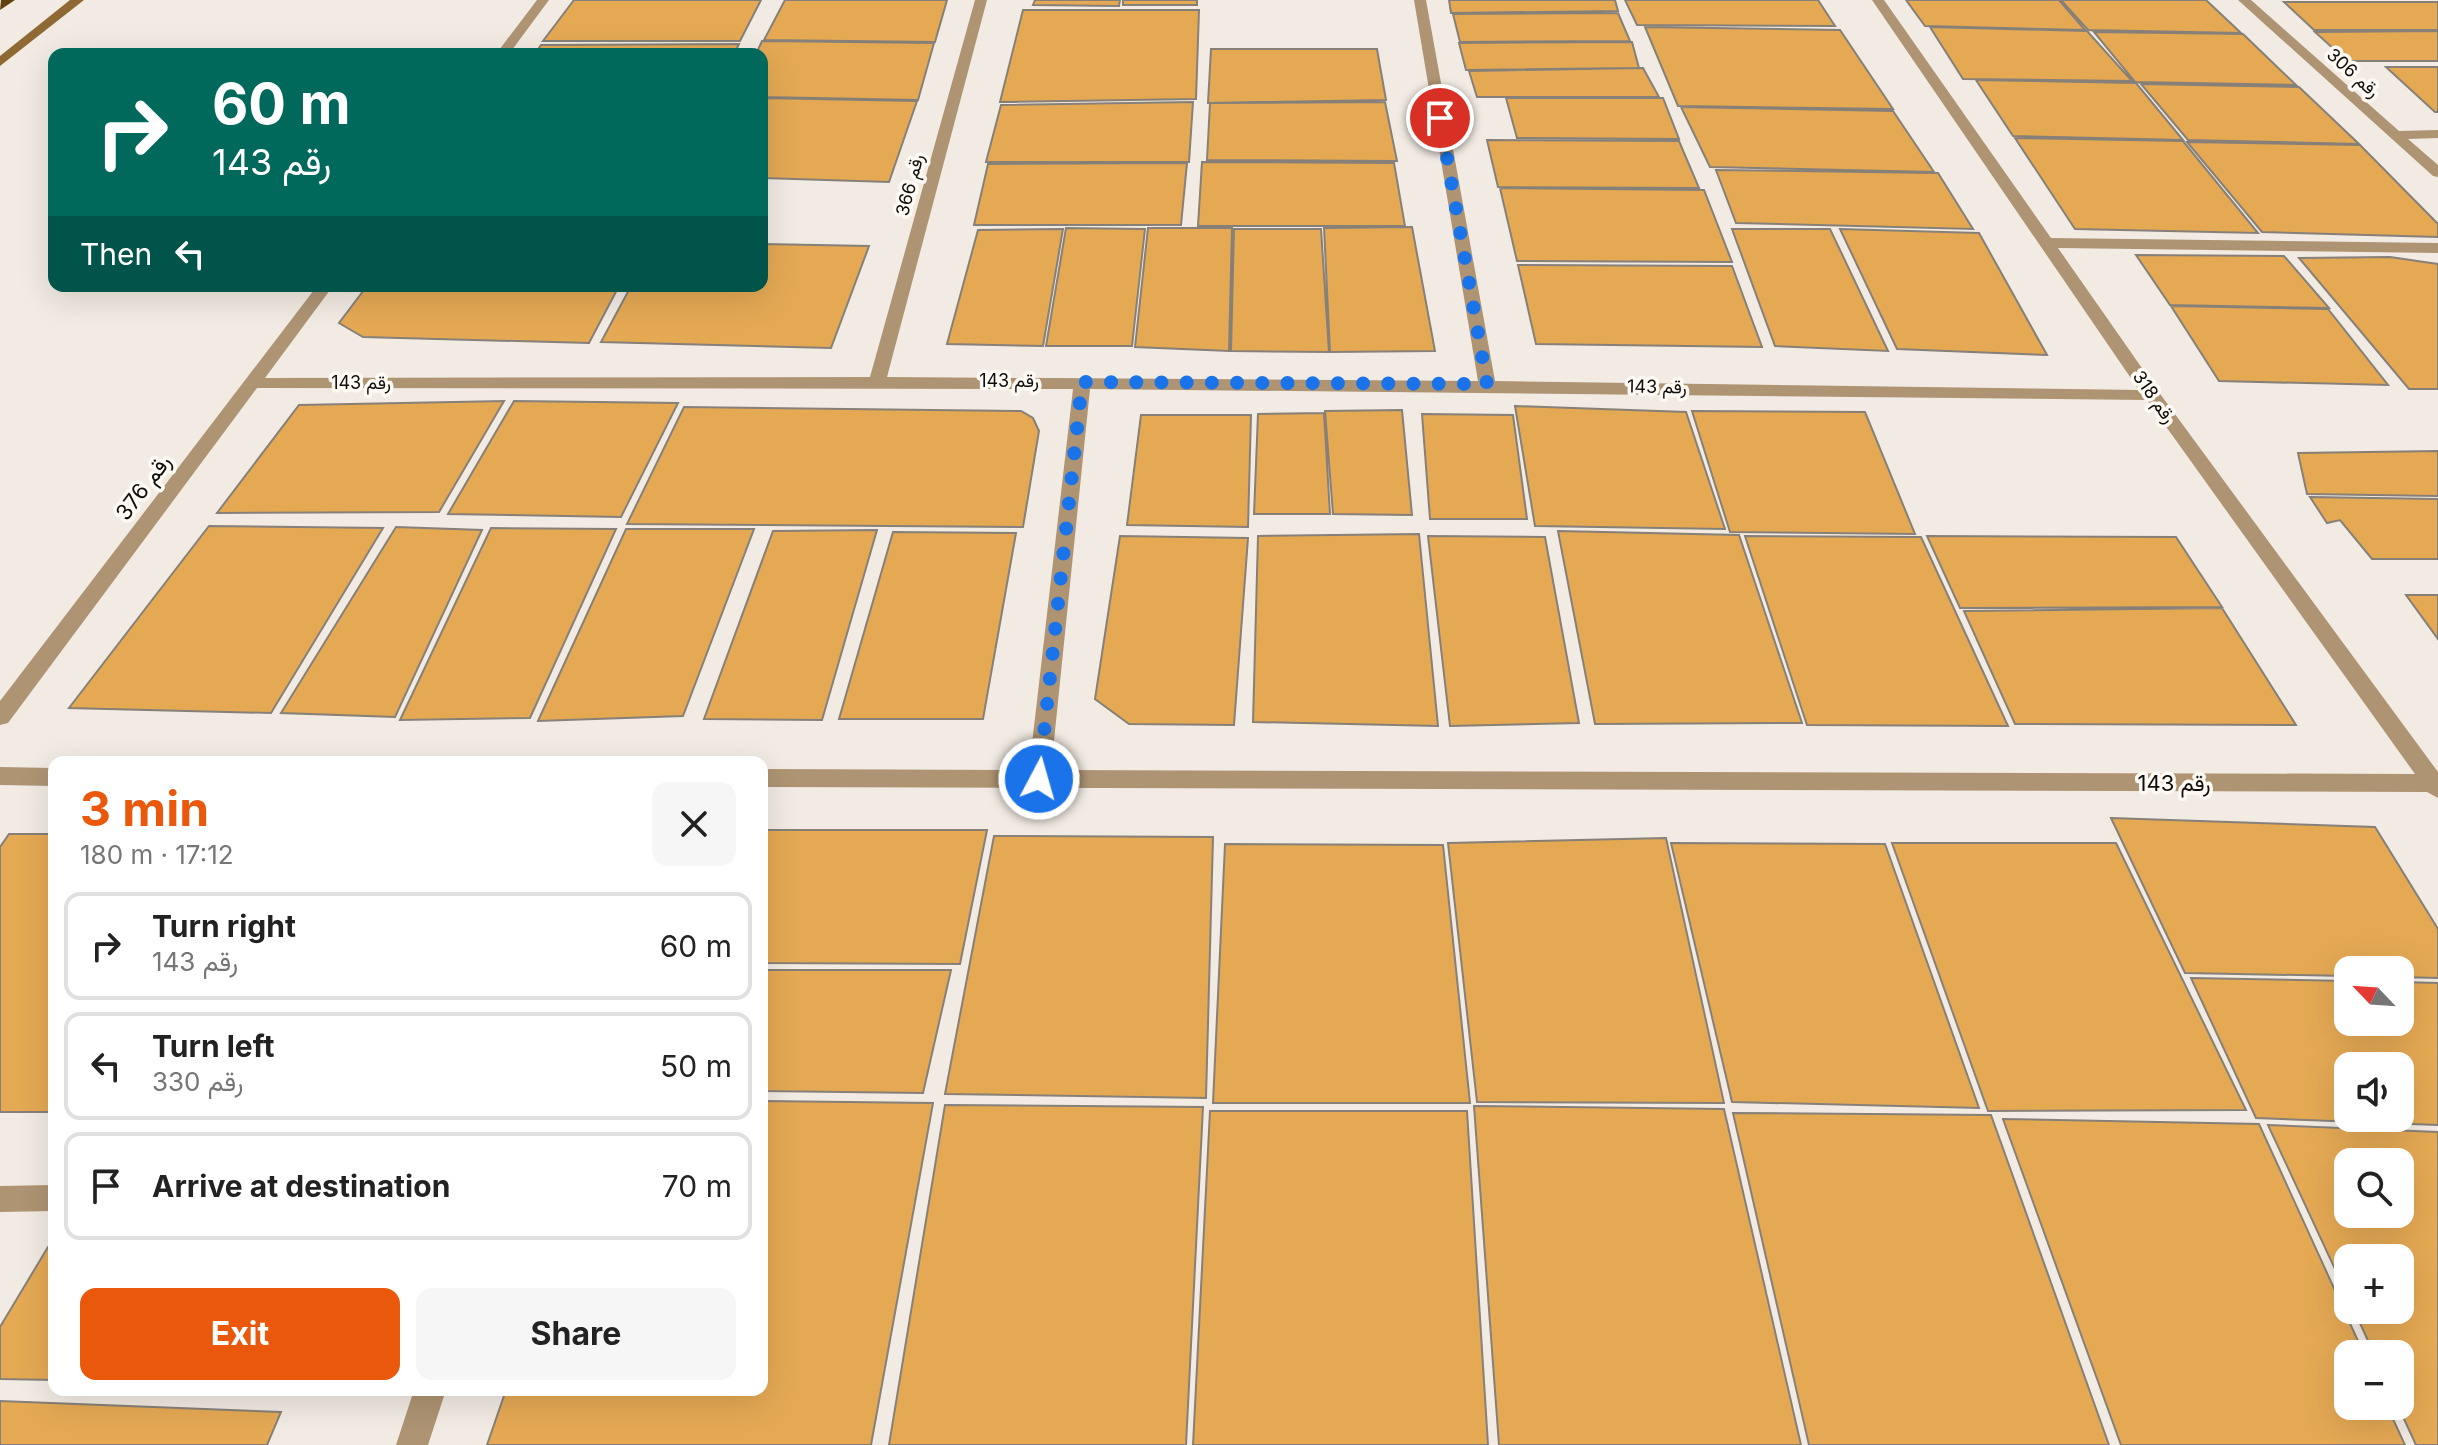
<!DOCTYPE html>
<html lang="en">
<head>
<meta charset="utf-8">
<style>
	:root { --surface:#fff; --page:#f6f6f6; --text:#222; --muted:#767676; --line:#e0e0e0; --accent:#ea580c }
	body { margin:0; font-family:Inter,Vazirmatn,sans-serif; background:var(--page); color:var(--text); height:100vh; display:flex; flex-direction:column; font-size:30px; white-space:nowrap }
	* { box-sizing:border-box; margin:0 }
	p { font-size:26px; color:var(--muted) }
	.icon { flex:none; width:44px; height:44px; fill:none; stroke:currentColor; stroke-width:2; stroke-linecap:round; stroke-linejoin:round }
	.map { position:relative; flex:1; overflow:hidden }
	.side { position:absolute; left:48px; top:756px; width:720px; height:640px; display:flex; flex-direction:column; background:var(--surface); border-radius:16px; box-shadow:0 8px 32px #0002 }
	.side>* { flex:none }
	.hud { position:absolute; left:48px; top:48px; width:720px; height:244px; border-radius:16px; box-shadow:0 8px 32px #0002; background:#00695c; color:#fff; overflow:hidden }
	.needle { width:52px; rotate:295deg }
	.tools { position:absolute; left:2334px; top:956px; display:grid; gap:16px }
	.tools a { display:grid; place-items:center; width:80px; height:80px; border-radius:16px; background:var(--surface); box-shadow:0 8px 32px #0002; font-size:40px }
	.pin { position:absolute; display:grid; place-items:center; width:68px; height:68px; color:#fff; margin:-34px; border:4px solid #fff; border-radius:50%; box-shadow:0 2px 8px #0007 }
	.me { position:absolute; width:88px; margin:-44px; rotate:6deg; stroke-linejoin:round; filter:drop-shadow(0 0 6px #0008) }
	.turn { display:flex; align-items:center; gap:28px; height:168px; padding:0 32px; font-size:36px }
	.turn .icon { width:104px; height:104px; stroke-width:2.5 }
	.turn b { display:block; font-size:56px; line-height:68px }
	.then { display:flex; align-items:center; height:76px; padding:0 32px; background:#0003; gap:16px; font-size:30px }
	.round { display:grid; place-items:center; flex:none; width:84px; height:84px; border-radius:16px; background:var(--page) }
	.headline { display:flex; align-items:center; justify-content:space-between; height:136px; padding:0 32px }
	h1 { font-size:48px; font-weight:700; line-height:60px; color:var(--accent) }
	.button { display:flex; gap:16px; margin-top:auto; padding:16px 32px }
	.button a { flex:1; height:92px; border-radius:16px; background:var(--accent); color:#fff; font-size:32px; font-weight:700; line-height:92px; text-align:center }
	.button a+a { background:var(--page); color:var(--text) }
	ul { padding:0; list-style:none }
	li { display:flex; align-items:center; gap:24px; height:108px; margin:0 16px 12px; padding:0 16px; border:4px solid var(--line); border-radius:16px }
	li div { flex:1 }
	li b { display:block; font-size:30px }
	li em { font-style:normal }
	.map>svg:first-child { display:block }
	.building { fill:#e5a954; stroke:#868078; stroke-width:2; fill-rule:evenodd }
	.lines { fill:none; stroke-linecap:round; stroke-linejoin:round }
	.minor { fill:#ae9473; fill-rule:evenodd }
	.secondary { fill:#8e6934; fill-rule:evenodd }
	.trunk { fill:#62420c; fill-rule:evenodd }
	.route { stroke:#1a73e8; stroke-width:14; stroke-dasharray:0 25.2 }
	.labels { text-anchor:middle; stroke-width:7; stroke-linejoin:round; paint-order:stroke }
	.far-street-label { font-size:18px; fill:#0f0d0b; stroke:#fef9f2 }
	.street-label { font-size:22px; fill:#0f0d0b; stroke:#fef9f2 }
</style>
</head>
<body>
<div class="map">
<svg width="2438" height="1445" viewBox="0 0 2438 1445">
	<rect width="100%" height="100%" fill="#f2ebe3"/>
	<path class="building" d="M574,0H761L740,41H543Z
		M785,0H947L935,42L764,40Z
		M1035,0H1120L1119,6L1033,5Z
		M1123,0H1197V5H1123Z
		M1449,0H1615L1618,11L1451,13Z
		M1625,0H1818L1835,26L1637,25Z
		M1906,0H2059L2085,30L1925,26Z
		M2061,0H2206L2241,33L2088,30Z
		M2284,2H2438V30H2314Z
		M1023,10H1199L1196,99L1000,102Z
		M1618,13L1630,41L1460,42L1453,14Z
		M1645,27L1840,30L1893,109L1678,106Z
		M1930,27L2087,31L2132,81L1963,79Z
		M2438,31V61H2347L2315,32Z
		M2094,32L2243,34L2296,85L2135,82Z
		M762,41L934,43L918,100L762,97V54H756Z
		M1632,42L1639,68L1466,70L1459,43Z
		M739,44L734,54H535L541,45Z
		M1211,49H1377L1386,100L1208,103Z
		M2386,67H2438V112H2435Z
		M1643,68L1659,97H1477L1469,71Z
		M1976,80L2136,83L2183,140L2013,136Z
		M2141,84L2299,87L2359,144L2188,140Z
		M762,98L917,101L889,182L762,178Z
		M1506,98H1663L1679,139L1517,138Z
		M1193,102L1189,162H986L1001,105Z
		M1385,102L1397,161L1207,160L1210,103Z
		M1681,107L1893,111L1934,172L1710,167Z
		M2015,138L2183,141L2258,233L2075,229Z
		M1487,140L1679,141L1699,188L1498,187Z
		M2187,142L2360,145L2438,224V237L2262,232Z
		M1202,162L1394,163L1405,226H1198Z
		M1187,163L1181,225H974L988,164Z
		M1716,170L1938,173L1973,229L1736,223Z
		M1500,188L1704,190L1732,262L1517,261Z
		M1412,227L1435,351L1330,352L1324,228Z
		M1066,228L1145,229L1132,346H1046Z
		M1148,228H1232L1229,351L1135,347Z
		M1063,229L1043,346L947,344L978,230Z
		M1234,229H1321L1329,352L1231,351Z
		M1732,229H1830L1888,351L1775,346Z
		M1840,229L1979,233L2047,355L1897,349Z
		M762,244L869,246L831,348L601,342L631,286H762Z
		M2136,255L2284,256L2329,308L2170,305Z
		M2390,257L2438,264V389H2409L2299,258Z
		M1518,265L1732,266L1762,347L1536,344Z
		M367,286H619L589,343L363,337L339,323Z
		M2171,306L2328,309L2388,385L2219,381Z
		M504,401L439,512L217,513L299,405Z
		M514,401L678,403L621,517L448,514Z
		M1515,406L1686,412L1725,529L1535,526Z
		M684,407L1021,411L1033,418L1039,431L1023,527L627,524Z
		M1402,410L1412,515L1333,514L1325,411Z
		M1692,411L1865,412L1915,534L1730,532Z
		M1324,413L1330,514H1254L1258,414Z
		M1422,414L1513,415L1527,519H1430Z
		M1141,415H1251L1248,527L1127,525Z
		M2438,451V496L2307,494L2298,453Z
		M2310,497L2438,499V559H2372L2340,520L2327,523Z
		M209,526L383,528L271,713L69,708Z
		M396,527L482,530L395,717L281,713Z
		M491,528L616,529L530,718L400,720Z
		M626,529H754L683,716L538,721Z
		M877,530L822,720L704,719L773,531Z
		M1558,531L1739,535L1802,723L1595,724Z
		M893,532L1016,533L983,719H839Z
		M1419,534L1438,726L1253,722L1258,536Z
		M1120,536L1248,538L1234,725L1129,724L1095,699Z
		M1428,536L1545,537L1579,723L1450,726Z
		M1745,536L1921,537L2008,726L1807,725Z
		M1927,536L2176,537L2222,607L1960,608Z
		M2406,595H2438V639Z
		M2222,608L2296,725L2015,724L1964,611Z
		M2111,818L2375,827L2438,929V978L2400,977V970H2348V976L2185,973Z
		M762,830H987L960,964L762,963Z
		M9,834H54V1112H0V847Z
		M994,836L1213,837L1206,1098L945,1094Z
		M1666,838L1724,1103L1477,1102L1448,843Z
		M1671,843L1885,844L1979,1108L1732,1102Z
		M1892,843H2116L2246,1110L1988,1111Z
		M1225,844L1443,845L1470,1103H1213Z
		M762,970H951L923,1093L762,1091Z
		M2191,978L2348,981V1022H2400V982L2438,983V1125L2256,1118ZM2348,1066H2400V1118H2348Z
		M762,1101L933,1103L871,1445H487L506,1390H762Z
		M945,1105L1203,1107L1186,1445H889Z
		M1474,1106L1724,1109L1801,1445H1499Z
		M1210,1111H1467L1488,1445H1193Z
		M1733,1113L1991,1115L2109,1445H1809Z
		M2003,1119L2259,1124L2364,1354H2348V1406H2387L2405,1445H2121Z
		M2268,1125L2438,1132V1445H2416L2398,1406L2400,1354H2374L2354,1310H2400V1258H2348V1297ZM2348,1162H2400V1214H2348Z
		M48,1247H54V1380L0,1379V1327Z
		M0,1401L281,1412L267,1445H0Z"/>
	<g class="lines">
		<path class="minor" d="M537,0H549L509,54H496Z
			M975,0H987L887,377L1478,381L1414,0H1426L1495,381L2139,390L1872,0H1884L2051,238L2438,243V253L2058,248L2158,391L2438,772V798L2427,792L762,787V769L1029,770L1073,389L257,388L8,723L0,725V701L317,286H333L265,378L870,377ZM1090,389L2147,400L2415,774L1051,770Z
			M2238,0H2251L2399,131L2438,130V138L2408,139L2438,165V177L2433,176Z
			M0,767L54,768V786L0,785Z
			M54,1185V1211L0,1212V1186Z
			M414,1390H446L428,1445H396Z"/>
		<path class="secondary" d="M70,0H84L0,66V56Z"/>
		<path class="trunk" d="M15,0L0,10L1,0Z"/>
	</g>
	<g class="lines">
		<path class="route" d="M1039,779L1082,382L1487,384L1440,118"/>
	</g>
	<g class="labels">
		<g class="far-street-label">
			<text transform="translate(2353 73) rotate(42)" y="6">رقم 306</text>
			<text transform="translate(910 185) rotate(-75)" y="6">رقم 366</text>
			<text x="1009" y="387">رقم 143</text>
			<text x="361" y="389">رقم 143</text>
			<text transform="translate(1657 387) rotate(1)" y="6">رقم 143</text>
			<text transform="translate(2154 397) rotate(55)" y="6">رقم 318</text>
		</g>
		<g class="street-label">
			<text transform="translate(143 487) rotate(-53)" y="8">رقم 376</text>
			<text x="2174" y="791">رقم 143</text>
		</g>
	</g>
</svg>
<div class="tools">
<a><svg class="needle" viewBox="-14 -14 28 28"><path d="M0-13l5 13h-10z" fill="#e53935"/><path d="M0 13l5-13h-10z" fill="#767676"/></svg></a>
<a><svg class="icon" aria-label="sound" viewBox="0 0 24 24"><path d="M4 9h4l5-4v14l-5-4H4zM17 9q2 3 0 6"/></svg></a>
<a><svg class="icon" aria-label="search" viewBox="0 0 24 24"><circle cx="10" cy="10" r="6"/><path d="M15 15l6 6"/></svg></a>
<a>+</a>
<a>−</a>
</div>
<div class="pin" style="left:1440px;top:118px;background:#d93025"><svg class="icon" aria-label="arrive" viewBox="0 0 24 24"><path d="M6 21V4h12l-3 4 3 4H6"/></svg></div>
<svg class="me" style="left:1039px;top:779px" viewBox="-20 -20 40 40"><circle r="17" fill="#1a73e8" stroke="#fff" stroke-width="3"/><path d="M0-11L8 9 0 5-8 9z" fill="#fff"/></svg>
<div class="hud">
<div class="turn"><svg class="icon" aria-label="right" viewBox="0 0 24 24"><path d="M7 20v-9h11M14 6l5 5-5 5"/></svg><div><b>60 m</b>رقم 143</div></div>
<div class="then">Then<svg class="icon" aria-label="left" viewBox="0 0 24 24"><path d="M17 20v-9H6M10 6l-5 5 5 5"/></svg></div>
</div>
<section class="side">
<div class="headline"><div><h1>3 min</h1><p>180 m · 17:12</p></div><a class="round"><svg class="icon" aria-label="close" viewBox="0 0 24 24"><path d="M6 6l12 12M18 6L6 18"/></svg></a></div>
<ul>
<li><svg class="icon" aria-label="right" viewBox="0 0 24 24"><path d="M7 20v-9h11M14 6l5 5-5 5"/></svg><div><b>Turn right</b><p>رقم 143</p></div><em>60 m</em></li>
<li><svg class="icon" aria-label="left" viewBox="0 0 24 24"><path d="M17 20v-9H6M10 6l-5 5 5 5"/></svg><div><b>Turn left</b><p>رقم 330</p></div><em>50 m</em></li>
<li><svg class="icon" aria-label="arrive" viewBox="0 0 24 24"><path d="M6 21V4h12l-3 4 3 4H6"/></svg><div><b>Arrive at destination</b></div><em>70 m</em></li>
</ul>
<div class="button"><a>Exit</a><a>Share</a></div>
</section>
</div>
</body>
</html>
